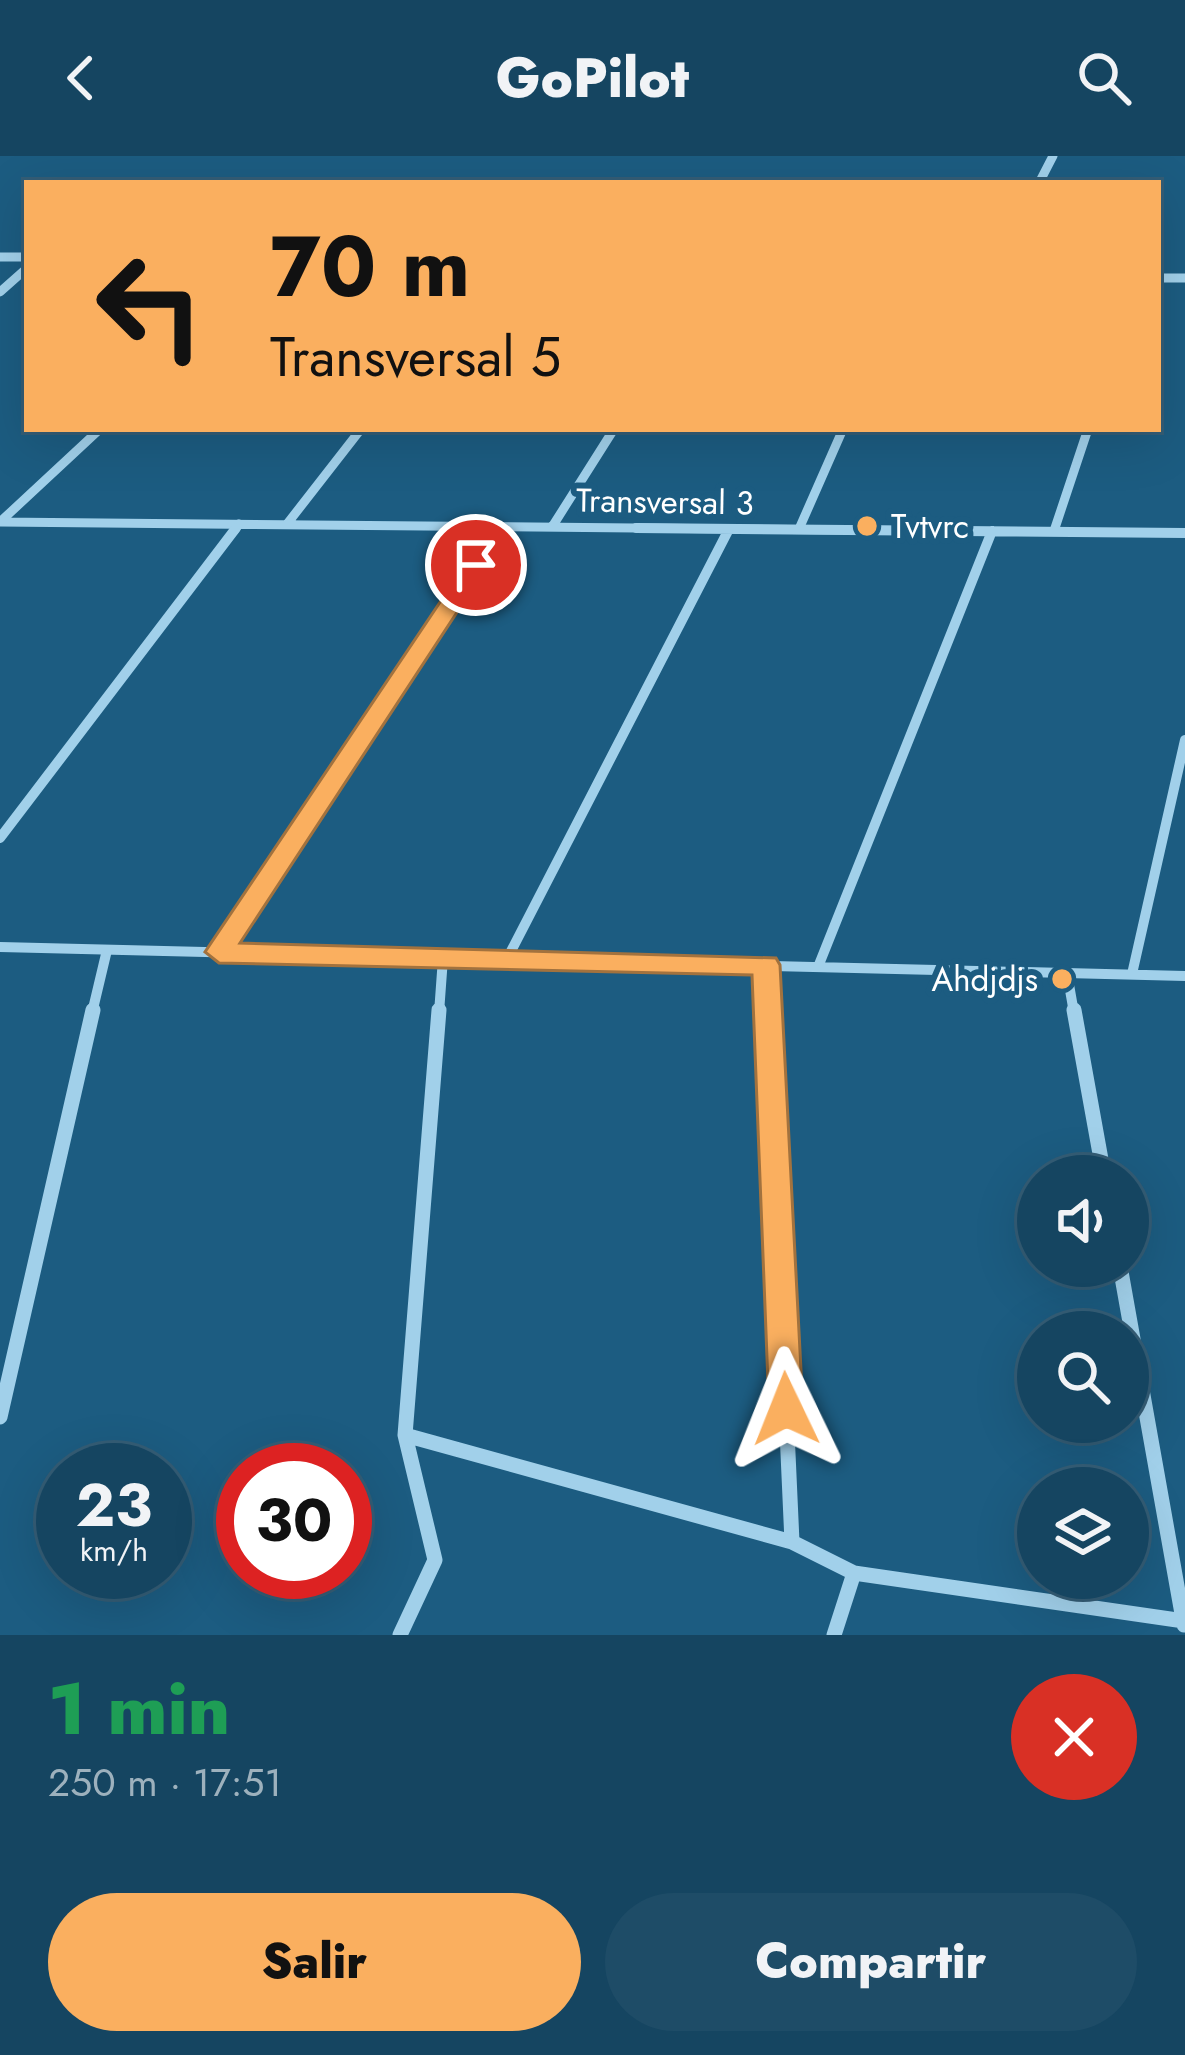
<!DOCTYPE html>
<html lang="es">
<head>
<meta charset="utf-8">
<style>
	:root { --surface:#154561; --page:#1e4c67; --text:#f1f3f6; --muted:#9db1bd; --line:#345d76; --accent:#faaf5f }
	body { margin:0; font-family:Jost,sans-serif; background:var(--page); color:var(--text); height:100vh; display:flex; flex-direction:column; font-size:45px; white-space:nowrap }
	* { box-sizing:border-box; margin:0 }
	p { font-size:39px; color:var(--muted) }
	.icon { flex:none; width:66px; height:66px; fill:none; stroke:currentColor; stroke-width:2; stroke-linecap:round; stroke-linejoin:round }
	.map { position:relative; height:1479px; overflow:hidden }
	.panel { display:flex; flex-direction:column; background:var(--surface); flex:1 }
	.panel>* { flex:none }
	.banner { position:absolute; left:24px; top:24px; width:1137px; height:252px; border-radius:0px; box-shadow:0 12px 48px #0002,0 0 0 3px var(--line); background:#faaf5f; color:#111; overflow:hidden }
	.tools { position:absolute; left:1017px; top:999px; display:grid; gap:24px }
	.tools a { display:grid; place-items:center; width:132px; height:132px; border-radius:50%; background:var(--surface); box-shadow:0 12px 48px #0002,0 0 0 3px var(--line); font-size:60px }
	.speed { position:absolute; left:36px; top:1287px; display:flex; gap:24px; font-size:60px; font-weight:700; text-align:center }
	.speed>* { display:grid; place-content:center; width:156px; height:156px; border-radius:50%; background:var(--surface); box-shadow:0 12px 48px #0002,0 0 0 3px var(--line); line-height:1 }
	.speed small { font-size:30px; font-weight:400 }
	.speed .limit { border:18px solid #d22; background:#fff; color:#111 }
	.pin { position:absolute; display:grid; place-items:center; width:102px; height:102px; color:#fff; margin:-51px; border:6px solid #fff; border-radius:50%; box-shadow:0 3px 12px #0007 }
	.me { position:absolute; width:132px; margin:-66px; rotate:358deg; stroke-linejoin:round; filter:drop-shadow(0 0 9px #0008) }
	.turn { display:flex; align-items:center; gap:42px; height:252px; padding:0 48px; font-size:54px }
	.turn .icon { width:156px; height:156px; stroke-width:2.5 }
	.turn b { display:block; font-size:84px; line-height:102px }
	.round { display:grid; place-items:center; flex:none; width:126px; height:126px; border-radius:63px; background:var(--page) }
	.head { display:flex; align-items:center; justify-content:space-between; height:204px; padding:0 48px }
	h1 { font-size:72px; font-weight:800; line-height:90px; color:#1e9e55 }
	.primary-button { display:flex; gap:24px; margin-top:auto; padding:24px 48px }
	.primary-button a { flex:1; height:138px; border-radius:72px; background:var(--accent); color:#111; font-size:48px; font-weight:800; line-height:138px; text-align:center }
	.primary-button a+a { background:var(--page); color:var(--text) }
	header { display:flex; justify-content:space-between; align-items:center; height:156px; padding:0 48px; background:var(--surface); font-size:54px; font-weight:800 }
	.map>svg:first-child { display:block }
	.lines { fill:none; stroke-linecap:round; stroke-linejoin:round }
	.minor-far2 { stroke:#a1d0ea; stroke-width:9 }
	.minor-far1 { stroke:#a1d0ea; stroke-width:10 }
	.minor { stroke:#a1d0ea; stroke-width:15 }
	.route { fill:#faaf5f; stroke:#a2723e; stroke-width:3 }
	.poi-dot { fill:#faaf5f; stroke:#1c5c81; stroke-width:4.5 }
	.labels { text-anchor:middle; stroke-width:12; stroke-linejoin:round; paint-order:stroke }
	.street-label { font-size:33px; fill:#fff; stroke:#1c5c81 }
	.poi-label { font-size:33px; fill:#fff; stroke:#1c5c81; text-anchor:start }
</style>
</head>
<body>
<header><svg class="icon" aria-label="back" viewBox="0 0 24 24"><path d="M15 5l-7 7 7 7"/></svg>GoPilot<svg class="icon" aria-label="search" viewBox="0 0 24 24"><circle cx="10" cy="10" r="6"/><path d="M15 15l6 6"/></svg></header>
<div class="map">
<svg width="1185" height="1479" viewBox="0 0 1185 1479">
	<rect width="100%" height="100%" fill="#1c5c81"/>
	<g class="lines">
		<path class="minor-far2" d="M1039,27L1053,0
			M0,101H27
			M1158,122H1185
			M0,136L27,112
			M0,366L960,375
			M0,366L100,273
			M287,368L361,273
			M552,371L614,273
			M799,373L843,273
			M234,375L239,368
			M499,375L502,371
			M1054,375L1088,273"/>
		<path class="minor-far1" d="M636,372L1185,377
			M0,682L236,372
			M0,791L1185,820
			M219,797L501,372
			M507,803L729,373
			M766,809L768,857
			M818,811L992,375
			M1067,817L1074,857
			M1132,818L1185,584
			M92,857L107,794
			M439,857L443,802"/>
		<path class="minor" d="M768,854L792,1386
			M1074,854L1104,1020
			M1120,1110L1184,1469
			M0,1261L93,854
			M405,1279L792,1386L854,1417L1184,1465
			M400,1479L435,1404L405,1279L439,854
			M834,1479L854,1417"/>
	</g>
	<path class="route" d="M476,402L488,409L240,787L776,802L780,809L803,1253L798,1264L786,1268L774,1264L769,1253L752,819L219,807L205,796L465,409Z"/>
	<g class="poi-dot">
		<circle cx="867" cy="370" r="12"/>
		<circle cx="1062" cy="823" r="12"/>
	</g>
	<g class="labels">
		<g class="street-label">
			<text transform="translate(665 345) rotate(1)" y="12">Transversal 3</text>
		</g>
		<g class="poi-label">
			<text x="891" y="382">Tvtvrc</text>
			<text x="1038" y="835" text-anchor="end">Ahdjdjs</text>
		</g>
	</g>
</svg>
<div class="tools">
<a><svg class="icon" aria-label="sound" viewBox="0 0 24 24"><path d="M4 9h4l5-4v14l-5-4H4zM17 9q2 3 0 6"/></svg></a>
<a><svg class="icon" aria-label="search" viewBox="0 0 24 24"><circle cx="10" cy="10" r="6"/><path d="M15 15l6 6"/></svg></a>
<a><svg class="icon" aria-label="layers" viewBox="0 0 24 24"><path d="M12 4l9 5-9 5-9-5zM3 14l9 5 9-5"/></svg></a>
</div>
<div class="speed"><div>23<small>km/h</small></div><div class="limit">30</div></div>
<div class="pin" style="left:476px;top:409px;background:#d93025"><svg class="icon" aria-label="arrive" viewBox="0 0 24 24"><path d="M6 21V4h12l-3 4 3 4H6"/></svg></div>
<svg class="me" style="left:786px;top:1253px" viewBox="-20 -20 40 40"><path d="M0-17L14 15 0 8-14 15z" fill="#faaf5f" stroke="#fff" stroke-width="4"/></svg>
<div class="banner">
<div class="turn"><svg class="icon" aria-label="left" viewBox="0 0 24 24"><path d="M17 20v-9H6M10 6l-5 5 5 5"/></svg><div><b>70 m</b>Transversal 5</div></div>
</div>
</div>
<section class="panel">
<div class="head"><div><h1>1 min</h1><p>250 m · 17:51</p></div><a class="round" style="background:#d93025;color:#fff"><svg class="icon" aria-label="close" viewBox="0 0 24 24"><path d="M6 6l12 12M18 6L6 18"/></svg></a></div>
<div class="primary-button"><a>Salir</a><a>Compartir</a></div>
</section>
</body>
</html>
